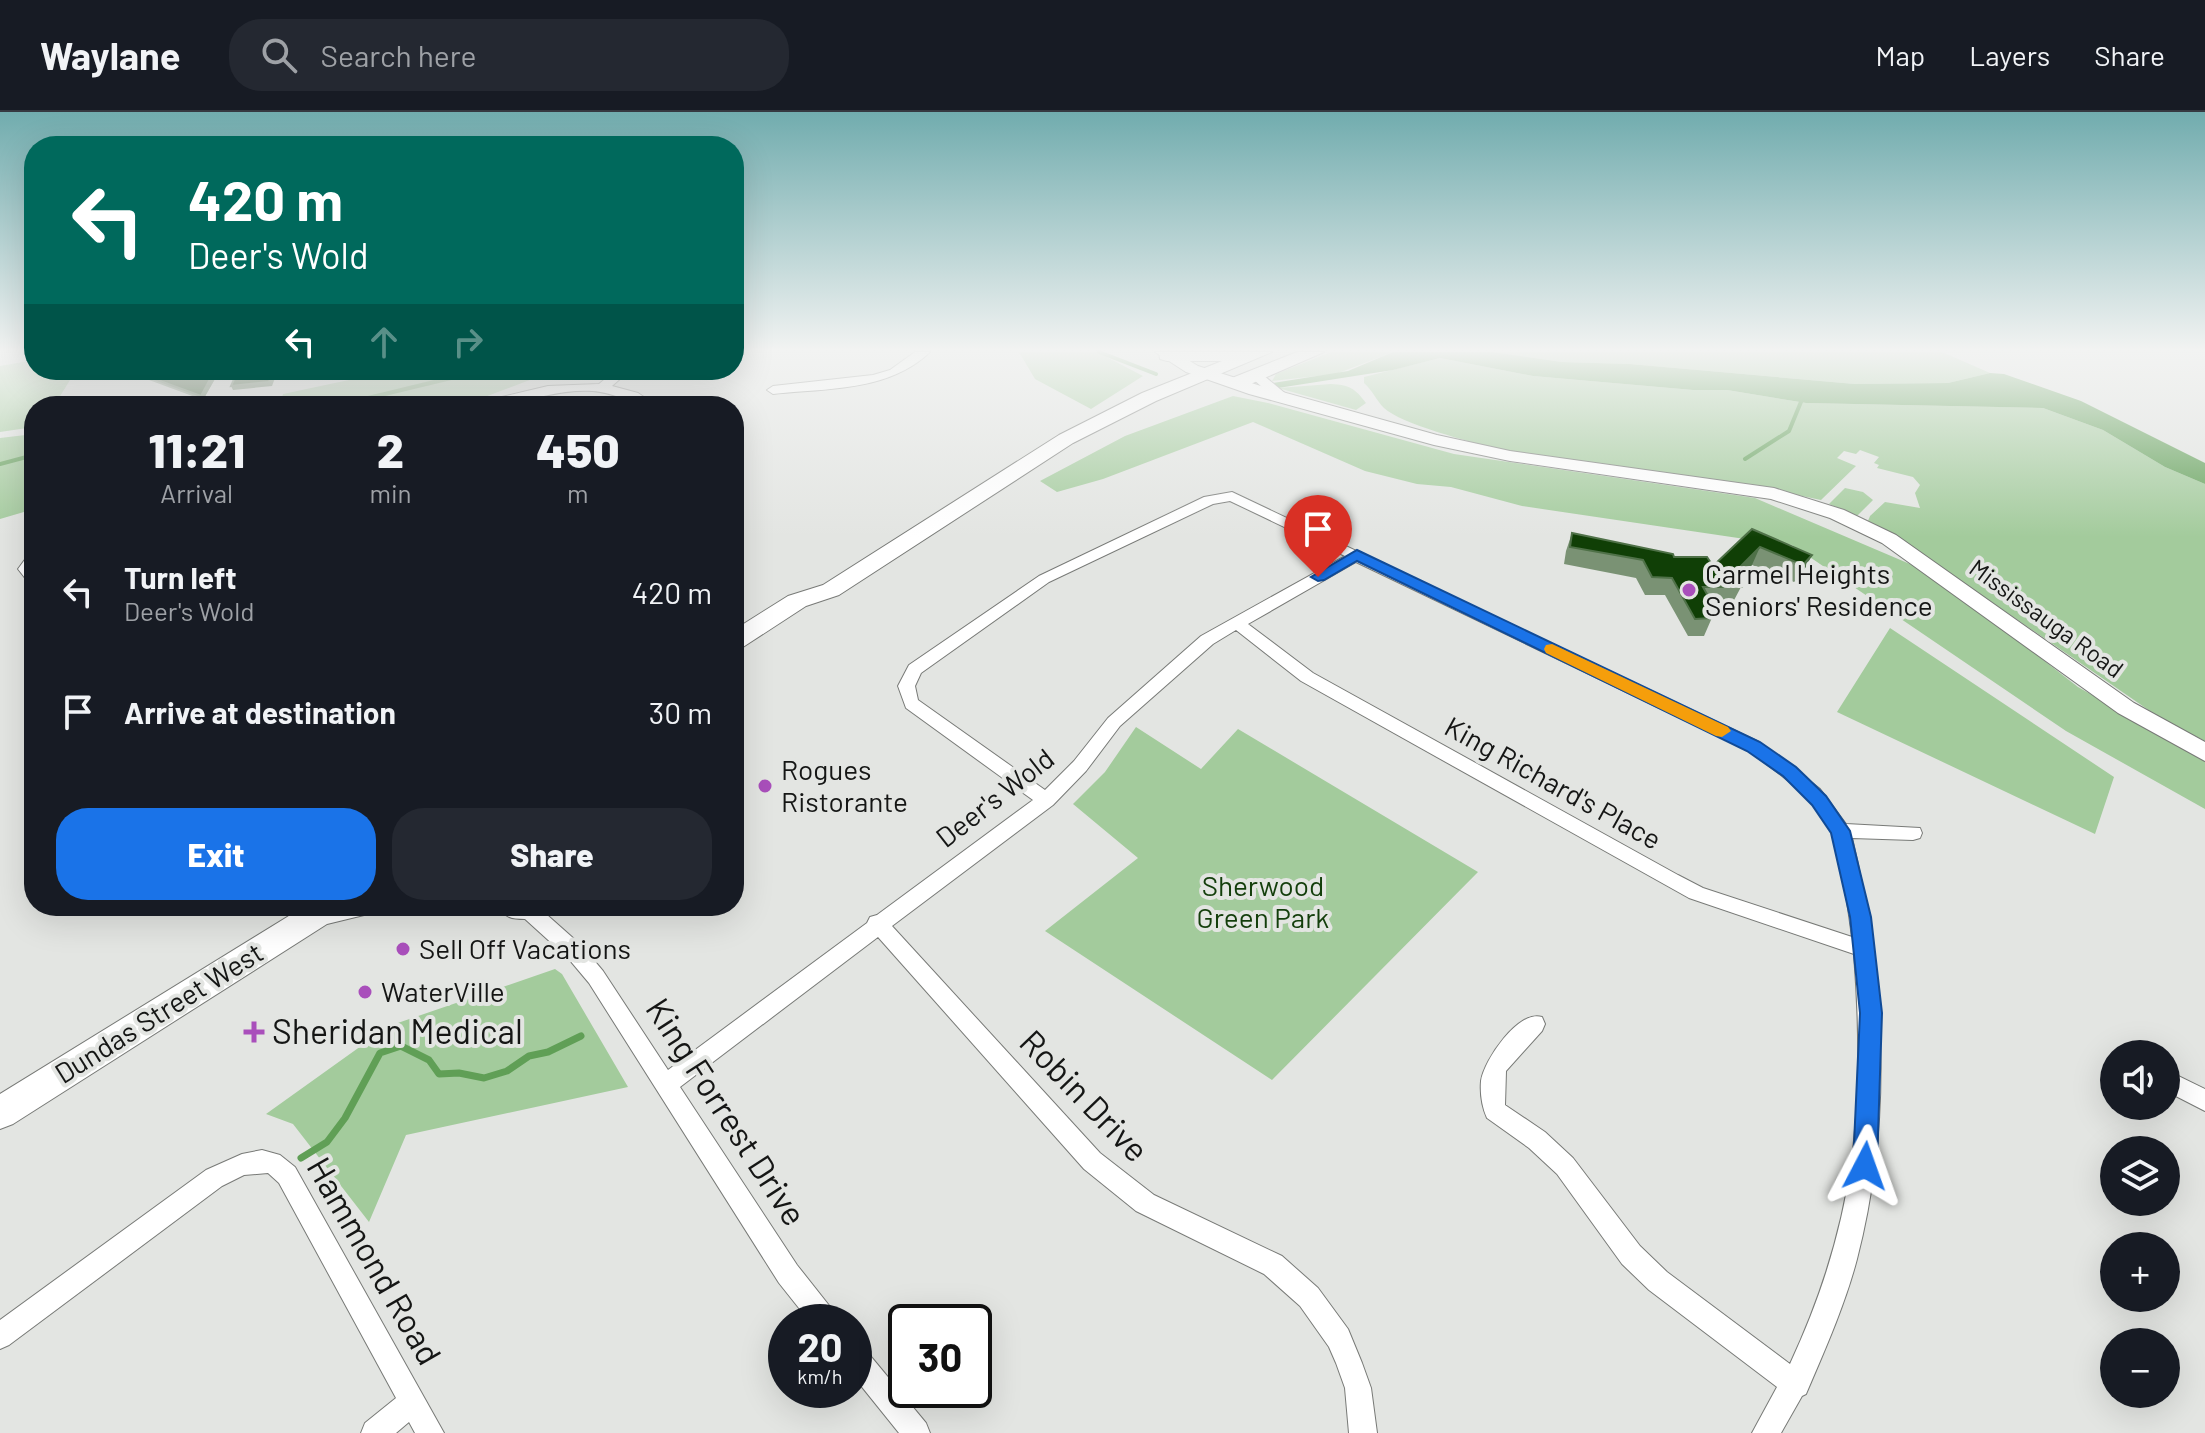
<!DOCTYPE html>
<html lang="en">
<head>
<meta charset="utf-8">
<style>
	:root { --surface:#171b24; --page:#242831; --text:#f1f3f6; --muted:#9ea1a6; --line:#363941; --accent:#1a73e8 }
	body { margin:0; font-family:Barlow,sans-serif; background:var(--page); color:var(--text); height:100vh; display:flex; flex-direction:column; font-size:30px; white-space:nowrap }
	* { box-sizing:border-box; margin:0 }
	p { font-size:26px; color:var(--muted) }
	.icon { flex:none; width:44px; height:44px; fill:none; stroke:currentColor; stroke-width:2; stroke-linecap:round; stroke-linejoin:round }
	.map { position:relative; flex:1; overflow:hidden }
	.sheet { position:absolute; left:24px; top:284px; width:720px; height:520px; display:flex; flex-direction:column; background:var(--surface); border-radius:32px; box-shadow:0 8px 32px #0002 }
	.sheet>* { flex:none }
	.top-card { position:absolute; left:24px; top:24px; width:720px; height:244px; border-radius:32px; box-shadow:0 8px 32px #0002; background:#00695c; color:#fff; overflow:hidden }
	.fabs { position:absolute; left:2100px; top:928px; display:grid; gap:16px }
	.fabs a { display:grid; place-items:center; width:80px; height:80px; border-radius:50%; background:var(--surface); box-shadow:0 8px 32px #0002; font-size:40px }
	.speed { position:absolute; left:768px; top:1192px; display:flex; gap:16px; font-size:40px; font-weight:700; text-align:center }
	.speed>* { display:grid; place-content:center; width:104px; height:104px; border-radius:50%; background:var(--surface); box-shadow:0 8px 32px #0002; line-height:1 }
	.speed small { font-size:20px; font-weight:400 }
	.speed .limit { border:4px solid #111; border-radius:12px; background:#fff; color:#111 }
	.pin { position:absolute; display:grid; place-items:center; width:68px; height:68px; color:#fff; margin:-82px -34px; border-radius:50% 50% 50% 0; rotate:-45deg; box-shadow:0 0 8px #0007 }
	.pin .icon { rotate:45deg }
	.me { position:absolute; width:88px; margin:-44px; rotate:4deg; stroke-linejoin:round; filter:drop-shadow(0 0 6px #0008) }
	.turn { display:flex; align-items:center; gap:28px; height:168px; padding:0 32px; font-size:36px }
	.turn .icon { width:104px; height:104px; stroke-width:2.5 }
	.turn b { display:block; font-size:56px; line-height:68px }
	.lanes { display:flex; align-items:center; height:76px; padding:0 32px; background:#0003; justify-content:center; gap:40px; direction:ltr }
	.lanes .off { opacity:.35 }
	.eta { display:flex; justify-content:space-evenly; align-items:center; height:136px; text-align:center }
	.eta b { font-size:48px; font-weight:800; line-height:56px }
	.primary-button { display:flex; gap:16px; margin-top:auto; padding:16px 32px }
	.primary-button a { flex:1; height:92px; border-radius:32px; background:var(--accent); color:#fff; font-size:32px; font-weight:800; line-height:92px; text-align:center }
	.primary-button a+a { background:var(--page); color:var(--text) }
	ul { padding:0; list-style:none }
	li { display:flex; align-items:center; gap:24px; height:120px; padding:0 32px }
	li div { flex:1 }
	li b { display:block; font-size:30px }
	li em { font-style:normal }
	header { display:flex; align-items:center; gap:48px; box-sizing:border-box; height:112px; padding:0 40px; background:var(--surface); border-bottom:2px solid var(--line) }
	header strong { font-size:38px }
	nav { display:flex; gap:44px; margin-inline-start:auto; font-size:28px }
	.search { width:560px; height:72px; background:var(--page); display:flex; align-items:center; gap:20px; box-sizing:border-box; padding:0 28px; border-radius:32px; color:var(--muted); font-size:30px }
	.map>svg:first-child { display:block }
	.green { fill:#a3cb9c }
	.water { fill:#609f56 }
	.lines { fill:none; stroke-linecap:round; stroke-linejoin:round }
	.stream-far1 { stroke:#609f56; stroke-width:4 }
	.stream { stroke:#609f56; stroke-width:7 }
	.minor-casing { stroke:#787a77; stroke-width:2 }
	.tertiary-casing { stroke:#787a77; stroke-width:2 }
	.secondary-casing { stroke:#787a77; stroke-width:2 }
	.primary-casing { stroke:#787a77; stroke-width:2 }
	.minor { fill:#fff; fill-rule:evenodd }
	.tertiary { fill:#fff; fill-rule:evenodd }
	.secondary { fill:#fff; fill-rule:evenodd }
	.primary { fill:#fff; fill-rule:evenodd }
	.wall { fill:#7a9274 }
	.shaded-wall { fill:#4f7148 }
	.building { fill:#103f06; stroke:#4f7148; stroke-width:2 }
	.route { fill:#1a73e8; stroke:#114b97; stroke-width:2 }
	.slow { fill:#f59e0b }
	.poi-dot { fill:#a94fbb; stroke:#e3e5e2; stroke-width:3 }
	.labels { text-anchor:middle; stroke-width:8; stroke-linejoin:round; paint-order:stroke }
	.far-street-label { font-size:24px; fill:#151615; stroke:#e3e5e2 }
	.poi-label { font-size:28px; fill:#151615; stroke:#e3e5e2; text-anchor:start }
	.street-label { font-size:28px; fill:#151615; stroke:#e3e5e2 }
	.park-label { font-size:28px; fill:#133e0b; stroke:#e3e5e2 }
	.near-poi-label { font-size:34px; fill:#151615; stroke:#e3e5e2; text-anchor:start }
	.near-street-label { font-size:34px; fill:#151615; stroke:#e3e5e2 }
</style>
</head>
<body>
<header>
<strong>Waylane</strong>
<div class="search"><svg class="icon" aria-label="search" viewBox="0 0 24 24"><circle cx="10" cy="10" r="6"/><path d="M15 15l6 6"/></svg>Search here</div>
<nav><a>Map</a><a>Layers</a><a>Share</a></nav>
</header>
<div class="map">
<svg width="2205" height="1321" viewBox="0 0 2205 1321">
	<rect width="100%" height="100%" fill="#e3e5e2"/>
	<path class="green" d="M1019,240H1097L1143,264L1091,297L1035,267Z
		M1331,240H1393L1336,262L1272,269L1276,262Z
		M1493,240H1942L1990,261L1948,271L1855,272L1630,252L1562,250Z
		M1440,246L1533,264L1693,278H1727L1806,291L2043,296L2103,318L2165,355L2205,372V629L2163,608L1903,429L1868,409L1870,404L1885,390L1920,396L1915,381L1920,373L1913,365L1877,356L1879,353L1874,351L1879,345L1860,338L1856,342L1844,339L1837,346L1856,354L1821,388L1788,381L1497,337C1471,330 1401,312 1384,296C1376,288 1373,279 1364,271V265Z
		M34,248V258H61L64,266L70,268L54,294H34V315L0,320V254Z
		M396,258H556L461,294L425,291L417,294H270L280,293L283,282Z
		M1331,272C1349,273 1355,276 1366,291L1356,298L1278,276Z
		M1233,284L1268,291L1454,342L1755,386L1931,461L2078,575L2205,647V697L2066,619L1792,433L1749,424L1745,427L1522,394L1451,375L1417,372L1365,359L1253,310L1103,367L1057,380L1040,369L1125,324Z
		M34,322V397L0,407V326Z
		M1845,376L1863,380L1873,388L1857,404L1829,392Z
		M1890,516L2114,665L2095,722L1837,600Z
		M1136,615L1201,657L1238,617L1478,760L1272,968L1045,819L1138,746L1073,692L1105,660Z
		M555,857L562,862L628,975L406,1023L369,1110L293,1012L266,1002L389,914Z"/>
	<path class="water" d="M1393,240H1493L1562,250L1630,252L1855,272L1948,271L1990,261L2004,262L2081,289L2205,351V372L2165,355L2103,318L2043,296L1806,291L1727,278H1693L1533,264L1440,246L1393,258L1278,276L1273,271L1348,259Z"/>
	<g class="lines">
		<path class="stream-far1" d="M1099,240L1156,262
			M335,294L484,258
			M1745,347L1789,319L1803,285
			M0,352L34,343"/>
		<path class="stream" d="M301,1046L327,1030L345,1006L380,941L401,934L429,948L439,962L459,961L484,966L507,959L529,944L548,940L581,924"/>
		<defs>
			<path id="minor" d="M915,240H930C888,280 827,276 773,282L767,278L773,274L873,263L890,258Z
				M616,258H630L612,274L638,281L657,294C635,294 615,280 592,279C553,277 518,294 481,294L502,285L548,274L599,272Z
				M1232,380L1759,630L1820,677L1846,712L1920,716L1922,721L1920,726L1913,728L1852,726C1885,865 1893,1008 1857,1147C1845,1193 1824,1240 1806,1282L1802,1284L1781,1321H1752L1777,1275L1649,1178L1622,1152L1557,1062L1529,1036L1487,1006C1482,995 1480,981 1481,969C1484,948 1519,897 1542,905L1545,912L1542,919L1506,959L1505,993L1545,1020L1573,1046L1640,1134L1667,1160L1790,1252C1856,1110 1866,996 1854,842L1689,786L1301,569L1236,518L1213,532L1120,614L1086,659L1053,693L892,814L1100,1041L1154,1083L1282,1144L1318,1176L1348,1217L1362,1251L1371,1276L1377,1321H1349L1345,1276L1336,1251L1329,1235L1300,1194L1264,1162L1136,1099L1084,1057L878,825L680,975L797,1153L835,1201L839,1210H810L779,1171L589,871L568,846L525,807C512,807 505,806 499,794H537L582,834L603,859L668,958L867,811L870,805L877,803L1033,688L906,596L898,574L909,553L1039,464L1204,385ZM1230,389L1345,444L1201,524L1108,606L1074,649L1045,678L918,588L915,574L921,561L1049,470L1213,392ZM1356,450L1747,638C1776,659 1811,682 1829,715C1841,738 1848,796 1852,825L1703,776L1678,763L1313,561L1248,512Z
				M34,441V473L29,471L18,457L29,442Z
				M2166,958L2205,977V999L2166,979Z
				M262,1038L280,1043L295,1055L444,1321H415L409,1310L396,1321H361L365,1311L396,1286L279,1071L268,1061L244,1063L222,1074L9,1233L0,1237V1208L206,1058L242,1042Z
				M854,1231L863,1235L926,1311L930,1321H899L854,1265Z"/>
			<path id="tertiary" d="M1257,258L1286,282V288H1276L1252,266V260Z"/>
			<path id="secondary" d="M1155,240H1175L1198,254L1261,274L1437,323L1510,339L1774,376L1844,398L1896,423L2134,591L2205,630V649L2118,601L1882,431L1830,406L1771,387L1510,349L1434,333L1249,282L1186,260Z"/>
			<path id="primary" d="M1159,240H1272L1156,289L1073,331L839,483L806,494L743,535L734,537V518L788,484L823,473L1059,323L1142,281L1222,249H1167L1160,247Z
				M1297,240H1324L1246,274H1232L1229,270L1232,266Z
				M305,794H368L364,803L327,812L13,1012L0,1017V982Z"/>
		</defs>
		<use href="#minor" class="minor-casing"/>
		<use href="#tertiary" class="tertiary-casing"/>
		<use href="#secondary" class="secondary-casing"/>
		<use href="#primary" class="primary-casing"/>
		<use href="#minor" class="minor"/>
		<use href="#tertiary" class="tertiary"/>
		<use href="#secondary" class="secondary"/>
		<use href="#primary" class="primary"/>
	</g>
	<path class="wall" d="M220,258L203,288L141,265L138,261Z
		M1752,417L1812,443L1803,460L1794,470L1752,453L1744,461L1739,472L1741,475L1732,492L1713,493L1715,497L1714,501L1704,524H1688L1665,483H1645L1636,466L1564,452L1566,439L1572,421L1713,454Z"/>
	<path class="shaded-wall" d="M215,258H220L203,288L201,284Z
		M274,258H278L272,274L233,278L231,274Z
		M1760,435L1752,453L1744,461L1738,475L1734,470L1739,456Z
		M1812,443L1803,460L1794,470L1803,453Z"/>
	<path class="building" d="M148,258H215L201,284L138,261Z
		M238,258H274L269,270L231,274Z
		M1752,417L1812,443L1803,453L1760,435L1739,456L1745,459L1736,467L1741,475H1703L1715,497H1712L1714,501L1708,500L1712,506L1695,507L1672,466L1652,465L1643,448L1570,435L1572,421L1673,442L1674,445H1707L1713,454Z"/>
	<linearGradient id="sky" x2="0" y2="1"><stop stop-color="#71acae"/><stop offset="0.56" stop-color="#f2f3f2"/><stop offset="1" stop-color="#f2f3f2" stop-opacity="0"/></linearGradient>
	<rect width="2205" height="425" fill="url(#sky)"/>
	<path class="route" d="M1357,438L1760,630L1796,655L1826,684L1850,719L1871,805L1882,901L1877,1054L1874,1062L1865,1065L1857,1062L1853,1054L1860,901L1850,805L1831,721L1812,693L1783,664L1747,639L1357,449L1324,468L1318,469L1311,465Z"/>
	<path class="slow" d="M1552,532L1728,615L1731,619L1722,625L1716,624L1546,541L1544,537L1546,533Z"/>
	<g class="poi-dot">
		<circle cx="1689" cy="478" r="8"/>
		<circle cx="765" cy="674" r="8"/>
		<circle cx="403" cy="837" r="8"/>
		<circle cx="365" cy="880" r="8"/>
		<path d="M250 908h8v8h8v8h-8v8h-8v-8h-8v-8h8z"/>
	</g>
	<g class="labels">
		<g class="far-street-label">
			<text transform="translate(2046 507) rotate(36)" y="8">Mississauga Road</text>
		</g>
		<g class="poi-label">
			<text x="1705" y="472">Carmel Heights<tspan x="1705" dy="32">Seniors' Residence</tspan></text>
			<text x="781" y="668">Rogues<tspan x="781" dy="32">Ristorante</tspan></text>
			<text x="419" y="847">Sell Off Vacations</text>
			<text x="381" y="890">WaterVille</text>
		</g>
		<g class="street-label">
			<text transform="translate(1553 671) rotate(29)" y="10">King Richard's Place</text>
			<text transform="translate(995 686) rotate(-38)" y="10">Deer's Wold</text>
			<text transform="translate(159 901) rotate(-32)" y="10">Dundas Street West</text>
		</g>
		<g class="park-label">
			<text x="1263" y="784">Sherwood<tspan x="1263" dy="32">Green Park</tspan></text>
		</g>
		<g class="near-poi-label">
			<text x="272" y="932">Sheridan Medical</text>
		</g>
		<g class="near-street-label">
			<text transform="translate(1084 984) rotate(46)" y="12">Robin Drive</text>
			<text transform="translate(726 1000) rotate(57)" y="12">King Forrest Drive</text>
			<text transform="translate(374 1149) rotate(60)" y="12">Hammond Road</text>
		</g>
	</g>
</svg>
<div class="fabs">
<a><svg class="icon" aria-label="sound" viewBox="0 0 24 24"><path d="M4 9h4l5-4v14l-5-4H4zM17 9q2 3 0 6"/></svg></a>
<a><svg class="icon" aria-label="layers" viewBox="0 0 24 24"><path d="M12 4l9 5-9 5-9-5zM3 14l9 5 9-5"/></svg></a>
<a>+</a>
<a>−</a>
</div>
<div class="speed"><div>20<small>km/h</small></div><div class="limit">30</div></div>
<div class="pin" style="left:1318px;top:465px;background:#d93025"><svg class="icon" aria-label="arrive" viewBox="0 0 24 24"><path d="M6 21V4h12l-3 4 3 4H6"/></svg></div>
<svg class="me" style="left:1865px;top:1054px" viewBox="-20 -20 40 40"><path d="M0-17L14 15 0 8-14 15z" fill="#1a73e8" stroke="#fff" stroke-width="4"/></svg>
<div class="top-card">
<div class="turn"><svg class="icon" aria-label="left" viewBox="0 0 24 24"><path d="M17 20v-9H6M10 6l-5 5 5 5"/></svg><div><b>420 m</b>Deer's Wold</div></div>
<div class="lanes"><svg class="icon" aria-label="left" viewBox="0 0 24 24"><path d="M17 20v-9H6M10 6l-5 5 5 5"/></svg><svg class="icon off" aria-label="ahead" viewBox="0 0 24 24"><path d="M12 20V5M6 11l6-6 6 6"/></svg><svg class="icon off" aria-label="right" viewBox="0 0 24 24"><path d="M7 20v-9h11M14 6l5 5-5 5"/></svg></div>
</div>
<section class="sheet">
<div class="eta">
<div><b>11:21</b><p>Arrival</p></div>
<div><b>2</b><p>min</p></div>
<div><b>450</b><p>m</p></div>
</div>
<ul>
<li><svg class="icon" aria-label="left" viewBox="0 0 24 24"><path d="M17 20v-9H6M10 6l-5 5 5 5"/></svg><div><b>Turn left</b><p>Deer's Wold</p></div><em>420 m</em></li>
<li><svg class="icon" aria-label="arrive" viewBox="0 0 24 24"><path d="M6 21V4h12l-3 4 3 4H6"/></svg><div><b>Arrive at destination</b></div><em>30 m</em></li>
</ul>
<div class="primary-button"><a>Exit</a><a>Share</a></div>
</section>
</div>
</body>
</html>
